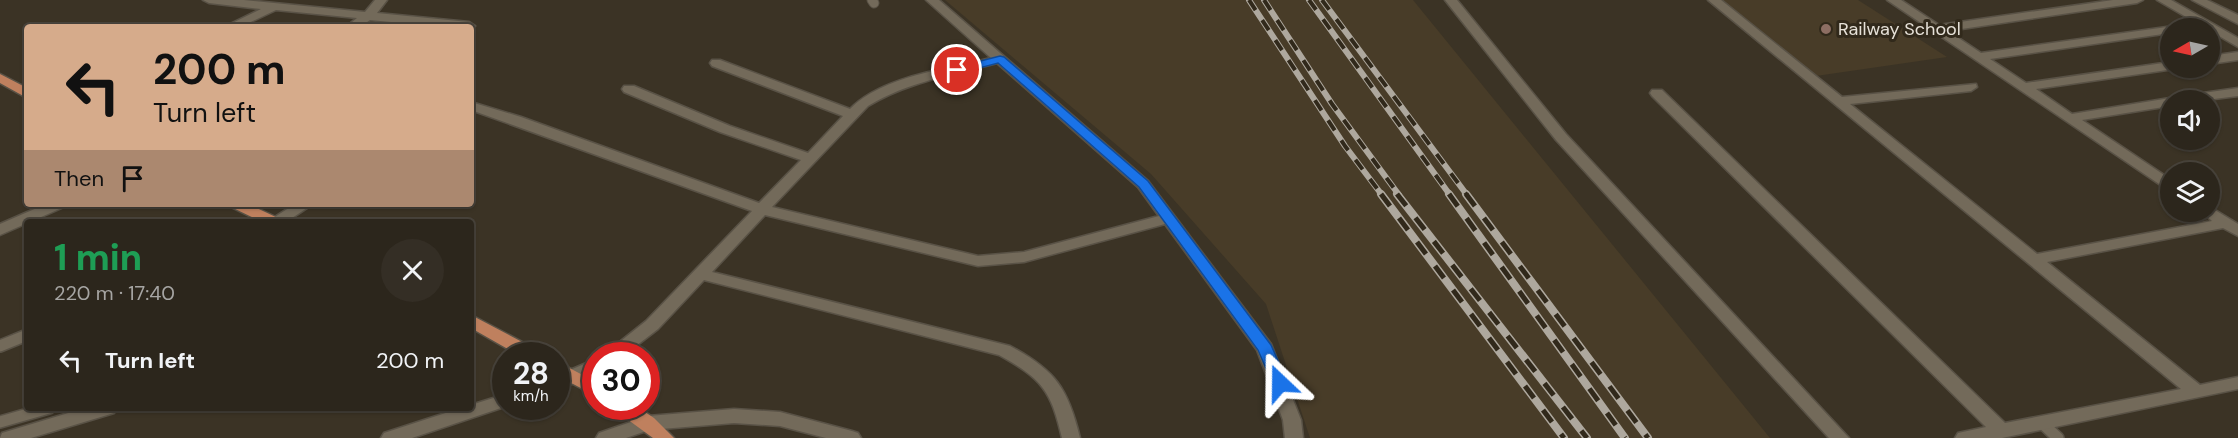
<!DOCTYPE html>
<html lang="en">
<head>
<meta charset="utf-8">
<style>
	:root { --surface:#2c261c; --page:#342e25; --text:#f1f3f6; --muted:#a6a5a3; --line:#48433b }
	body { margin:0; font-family:"DM Sans",sans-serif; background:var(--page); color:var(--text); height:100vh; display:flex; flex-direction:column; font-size:22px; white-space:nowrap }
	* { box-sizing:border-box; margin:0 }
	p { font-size:20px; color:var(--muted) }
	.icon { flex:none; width:33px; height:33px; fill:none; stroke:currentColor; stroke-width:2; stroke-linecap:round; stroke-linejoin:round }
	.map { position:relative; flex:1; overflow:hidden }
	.details { position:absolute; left:24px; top:219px; width:450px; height:192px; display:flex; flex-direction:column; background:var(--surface); border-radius:6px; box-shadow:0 2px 4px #0004,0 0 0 2px var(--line) }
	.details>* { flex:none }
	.hud { position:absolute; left:24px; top:24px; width:450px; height:183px; border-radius:6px; box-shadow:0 2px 4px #0004,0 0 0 2px var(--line); background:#d6ab8b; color:#111; overflow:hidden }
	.needle { width:39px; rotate:261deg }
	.controls { position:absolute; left:2160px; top:18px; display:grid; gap:12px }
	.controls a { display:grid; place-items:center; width:60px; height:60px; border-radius:50%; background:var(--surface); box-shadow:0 2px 4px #0004,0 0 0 2px var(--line); font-size:30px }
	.speed { position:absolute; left:492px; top:342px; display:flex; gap:12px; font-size:30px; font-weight:700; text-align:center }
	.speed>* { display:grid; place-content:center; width:78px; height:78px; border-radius:50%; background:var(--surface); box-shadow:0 2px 4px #0004,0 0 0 2px var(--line); line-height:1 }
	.speed small { font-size:15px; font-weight:400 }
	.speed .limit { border:9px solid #d22; background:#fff; color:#111 }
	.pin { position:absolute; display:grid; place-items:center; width:51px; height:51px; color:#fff; margin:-26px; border:3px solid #fff; border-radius:50%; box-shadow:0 2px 6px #0007 }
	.me { position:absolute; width:66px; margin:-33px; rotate:337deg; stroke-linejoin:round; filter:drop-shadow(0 0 4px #0008) }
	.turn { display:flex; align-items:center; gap:21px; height:126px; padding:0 30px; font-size:27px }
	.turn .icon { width:78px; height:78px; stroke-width:2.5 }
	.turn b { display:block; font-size:42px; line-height:51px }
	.then { display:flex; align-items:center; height:57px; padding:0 30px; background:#0003; gap:12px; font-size:22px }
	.round { display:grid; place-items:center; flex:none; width:63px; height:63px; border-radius:32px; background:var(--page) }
	.overview { display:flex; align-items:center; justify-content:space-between; height:102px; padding:0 30px }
	h1 { font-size:36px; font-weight:800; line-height:45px; color:#1e9e55 }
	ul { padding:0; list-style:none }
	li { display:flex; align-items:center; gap:18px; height:78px; padding:0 30px }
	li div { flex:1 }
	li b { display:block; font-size:22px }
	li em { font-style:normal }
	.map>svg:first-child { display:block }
	.built { fill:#483c28 }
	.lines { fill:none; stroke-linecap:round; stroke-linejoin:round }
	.service-far1-casing { stroke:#595246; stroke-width:11 }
	.service-casing { stroke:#595246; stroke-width:14 }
	.minor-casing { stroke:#595246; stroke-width:3 }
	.tertiary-casing { stroke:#595246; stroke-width:3 }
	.primary-casing { stroke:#595246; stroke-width:3 }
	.service-far1 { stroke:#736a5a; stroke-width:9 }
	.service { stroke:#736a5a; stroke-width:11 }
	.minor { fill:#736a5a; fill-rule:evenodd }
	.tertiary { fill:#736a5a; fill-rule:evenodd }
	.primary { fill:#bf805e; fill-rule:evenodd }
	.rail-far1-casing { stroke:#aea89e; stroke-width:6 }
	.rail-casing { stroke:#aea89e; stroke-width:8 }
	.rail-far1 { stroke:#31291b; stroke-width:4; stroke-dasharray:12; stroke-linecap:butt }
	.rail { stroke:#31291b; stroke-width:5; stroke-dasharray:15; stroke-linecap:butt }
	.route { fill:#1a73e8; stroke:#114b97; stroke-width:1.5 }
	.education-dot { fill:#8d6e63; stroke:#31291b; stroke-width:2 }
	.labels { text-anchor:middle; stroke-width:6; stroke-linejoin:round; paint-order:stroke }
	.poi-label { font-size:18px; fill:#e6e1d8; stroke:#31291b; text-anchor:start }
</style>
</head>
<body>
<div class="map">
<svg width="2238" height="438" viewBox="0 0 2238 438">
	<rect width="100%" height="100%" fill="#3b3325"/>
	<path class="built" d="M945,0H1413L1770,438H1310L1266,304L1151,174Z
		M1713,0H1858L1947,57L1809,77Z"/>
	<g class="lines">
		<defs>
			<path id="service-far1" d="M872,0L874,3"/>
			<path id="service" d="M0,346L27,335
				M0,422L49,408
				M2042,423L2058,438"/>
			<path id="minor" d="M203,0H244L365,12L375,0H387L377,13L469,22L475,26L471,29V27H443L370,20L360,27H346L357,18L276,10L240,27H224L261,9L209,3Z
				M926,0H939L1148,181L1271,344L1301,420L1303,438H1285L1283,420L1257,350L1165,224L1024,262L978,266L765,215L712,272L1010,346C1055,370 1068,388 1080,438H1062C1051,390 1042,379 999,355L704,280L658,329L623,356H602L646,321L752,211L471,110V102L521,117L759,203L801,160L720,132L624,92L622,89L624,86H634L730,126L808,153L843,116L712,66L710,63L712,60H720L850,109C882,76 947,69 991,58ZM997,63L1138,187L1159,216L1024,252L978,256L772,207L868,106C907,82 953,75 997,63Z
				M1708,0H1721L1842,97L1976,84L1977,87L1971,91L1850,104L2037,254L2212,221L2202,212H2210V207L2238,224V236L2223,228L2047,262L2200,385L2238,377V389L2002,438H1955L1958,433L1986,427L1652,96L1650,93L1652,90H1662L2005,423L2181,389Z
				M1887,0H1901L1939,25L2113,0H2143L2137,3L1948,31L1981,53L2174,26L2176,28H2170V33L1990,59L2026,83L2170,62V68L2174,69L2036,89L2072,114L2170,98L2175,99L2170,100V106L2082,120L2170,179V189L2165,188Z
				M2157,0H2171L2238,38V47Z
				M2192,0H2207L2238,15V24Z
				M2238,52V60L2210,64V56Z
				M2238,88V96L2206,100H2175L2182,96Z
				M46,204H66L64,207L0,235V224Z
				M295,204H313L286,222H267Z
				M596,359V373L581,381L556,389V376Z
				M506,394L507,406L412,438H381L384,433L461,408H471V405Z
				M85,408H117L114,413L31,438H0L2,433Z
				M734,409L780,412L852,431L858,433L861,438H826L780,426L734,423L649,430L626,438H596L599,433L648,416Z"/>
			<path id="tertiary" d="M1445,0H1457L1566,134L1849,438H1829L1556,140Z"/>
			<path id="primary" d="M0,74L27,88V98L0,83Z
				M229,204H248L280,219L283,222H262L231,207Z
				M471,315L541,352L543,356H520L471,328Z
				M556,361L596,382V396L556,375Z
				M613,406H636L654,418L674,438H653L616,411Z"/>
		</defs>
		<use href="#service-far1" class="service-far1-casing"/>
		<use href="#service" class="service-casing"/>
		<use href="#minor" class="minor-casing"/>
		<use href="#tertiary" class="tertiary-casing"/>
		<use href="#primary" class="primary-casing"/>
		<use href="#service-far1" class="service-far1"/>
		<use href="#service" class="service"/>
		<use href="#minor" class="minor"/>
		<use href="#tertiary" class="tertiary"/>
		<use href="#primary" class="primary"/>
		<defs>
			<path id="rail-far1" d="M1249,0L1345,146L1382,195
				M1264,0L1332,104L1399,195
				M1309,0L1450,195
				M1322,0L1467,195"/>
			<path id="rail" d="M1381,194L1564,438
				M1397,194L1587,438
				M1449,194L1625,438
				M1466,194L1648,438"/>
		</defs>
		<use href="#rail-far1" class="rail-far1-casing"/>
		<use href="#rail" class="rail-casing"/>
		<use href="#rail-far1" class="rail-far1"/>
		<use href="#rail" class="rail"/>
	</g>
	<path class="route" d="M1000,56L1004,57L1148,181L1271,345L1288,383L1285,387H1274L1258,350L1139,187L998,63L957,74L951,70L953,68Z"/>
	<circle class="education-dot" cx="1826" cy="29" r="6"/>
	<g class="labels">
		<g class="poi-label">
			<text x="1838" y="35">Railway School</text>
		</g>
	</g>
</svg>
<div class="controls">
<a><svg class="needle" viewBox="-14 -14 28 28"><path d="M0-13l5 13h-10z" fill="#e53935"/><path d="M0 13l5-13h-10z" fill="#a6a5a3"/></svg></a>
<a><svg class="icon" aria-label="sound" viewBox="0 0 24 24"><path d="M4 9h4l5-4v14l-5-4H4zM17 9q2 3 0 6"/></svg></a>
<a><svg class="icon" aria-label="layers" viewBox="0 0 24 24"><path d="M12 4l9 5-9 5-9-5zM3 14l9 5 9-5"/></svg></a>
</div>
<div class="speed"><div>28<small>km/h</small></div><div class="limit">30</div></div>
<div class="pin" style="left:957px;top:70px;background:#d93025"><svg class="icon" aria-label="arrive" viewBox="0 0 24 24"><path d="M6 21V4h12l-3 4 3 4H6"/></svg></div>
<svg class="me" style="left:1280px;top:383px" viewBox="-20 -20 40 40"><path d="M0-17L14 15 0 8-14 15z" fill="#1a73e8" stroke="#fff" stroke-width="4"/></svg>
<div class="hud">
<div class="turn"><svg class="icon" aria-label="left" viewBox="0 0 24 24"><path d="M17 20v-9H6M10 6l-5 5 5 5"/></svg><div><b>200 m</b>Turn left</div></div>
<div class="then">Then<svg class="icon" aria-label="arrive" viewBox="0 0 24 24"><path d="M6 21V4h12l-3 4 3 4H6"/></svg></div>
</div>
<section class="details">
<div class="overview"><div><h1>1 min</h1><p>220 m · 17:40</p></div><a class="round"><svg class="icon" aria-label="close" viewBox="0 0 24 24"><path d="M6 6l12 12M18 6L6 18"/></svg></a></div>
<ul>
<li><svg class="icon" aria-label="left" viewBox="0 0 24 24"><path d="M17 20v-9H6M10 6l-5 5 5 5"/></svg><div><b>Turn left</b></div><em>200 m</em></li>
</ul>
</section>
</div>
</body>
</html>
